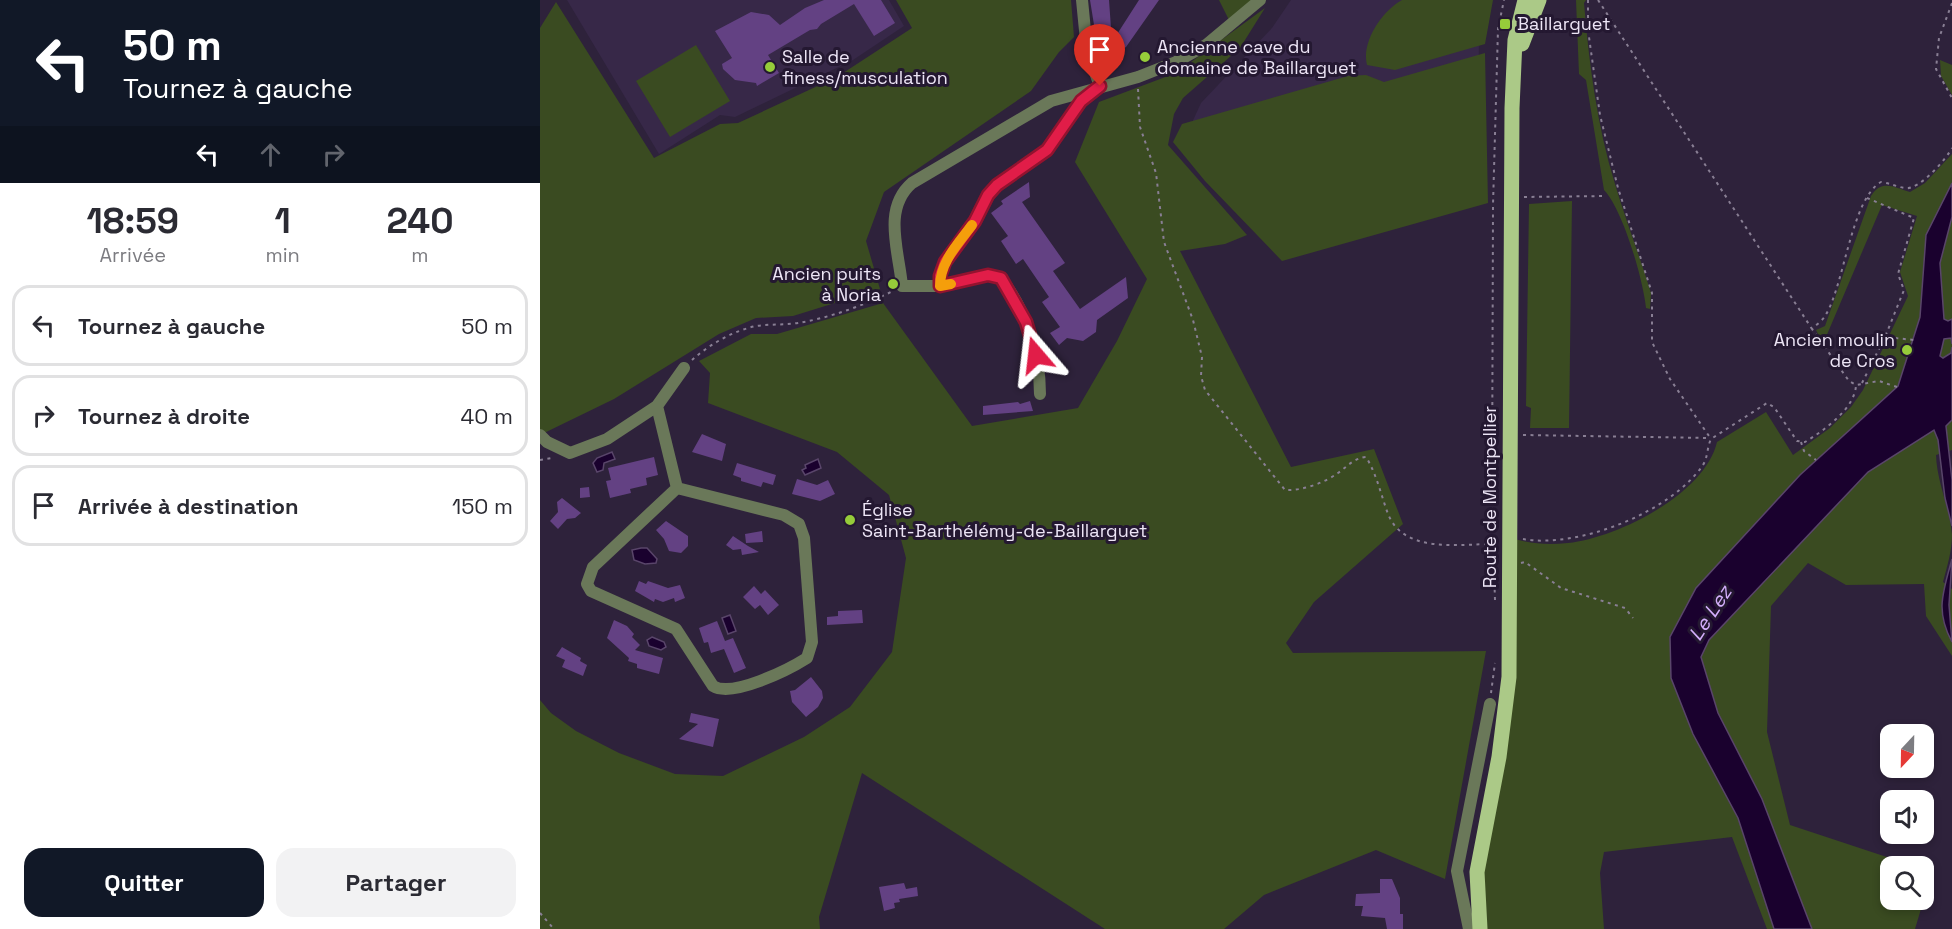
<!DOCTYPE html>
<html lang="fr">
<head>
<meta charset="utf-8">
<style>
	:root { --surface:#fff; --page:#f2f2f3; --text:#2b2b33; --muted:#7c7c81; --line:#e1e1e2; --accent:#111827 }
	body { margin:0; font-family:"Space Grotesk",sans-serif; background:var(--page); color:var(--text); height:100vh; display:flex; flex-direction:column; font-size:22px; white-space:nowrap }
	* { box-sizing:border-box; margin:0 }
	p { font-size:20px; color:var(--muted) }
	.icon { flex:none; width:33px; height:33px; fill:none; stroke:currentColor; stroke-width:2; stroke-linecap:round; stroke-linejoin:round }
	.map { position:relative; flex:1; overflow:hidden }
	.details { display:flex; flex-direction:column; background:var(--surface); width:540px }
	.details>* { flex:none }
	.banner { background:#111827; color:#fff; overflow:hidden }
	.needle { width:39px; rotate:202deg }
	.fabs { position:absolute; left:1340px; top:724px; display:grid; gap:12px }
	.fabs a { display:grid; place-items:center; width:54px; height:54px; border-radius:12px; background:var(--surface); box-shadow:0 3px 9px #0003; font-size:30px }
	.pin { position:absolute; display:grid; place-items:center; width:51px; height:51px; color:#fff; margin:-62px -26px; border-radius:50% 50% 50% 0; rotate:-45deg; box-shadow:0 0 6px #0007 }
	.pin .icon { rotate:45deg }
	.me { position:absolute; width:66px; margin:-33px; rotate:343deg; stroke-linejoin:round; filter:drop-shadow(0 0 4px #0008) }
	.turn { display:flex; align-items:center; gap:21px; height:126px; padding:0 24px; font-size:27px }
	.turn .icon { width:78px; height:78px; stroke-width:2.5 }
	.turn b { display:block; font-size:42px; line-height:51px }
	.lanes { display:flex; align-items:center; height:57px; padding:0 24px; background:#0003; justify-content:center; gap:30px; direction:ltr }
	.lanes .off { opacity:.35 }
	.eta { display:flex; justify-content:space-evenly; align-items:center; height:102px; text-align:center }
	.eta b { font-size:36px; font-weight:600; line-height:42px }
	.action { display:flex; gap:12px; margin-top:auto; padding:12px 24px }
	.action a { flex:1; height:69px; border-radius:18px; background:var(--accent); color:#fff; font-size:24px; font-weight:600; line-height:69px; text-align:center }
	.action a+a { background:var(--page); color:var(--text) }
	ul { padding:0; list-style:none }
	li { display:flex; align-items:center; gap:18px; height:81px; margin:0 12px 9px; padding:0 12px; border:3px solid var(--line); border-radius:18px }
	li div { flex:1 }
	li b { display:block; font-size:22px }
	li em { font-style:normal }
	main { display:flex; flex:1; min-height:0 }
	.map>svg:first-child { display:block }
	.built { fill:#372848 }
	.green { fill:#3a4b21 }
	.water { fill:#1a012e; stroke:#59456a; stroke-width:1.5 }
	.building { fill:#634183 }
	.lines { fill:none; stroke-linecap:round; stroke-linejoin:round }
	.path { stroke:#897f94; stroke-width:2; stroke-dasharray:3 4.5; stroke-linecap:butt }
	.minor { stroke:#6a7859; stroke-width:12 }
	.major { stroke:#abc987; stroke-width:15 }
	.route-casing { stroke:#92132f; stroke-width:15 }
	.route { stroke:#e11d48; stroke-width:10 }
	.slow { stroke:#f59e0b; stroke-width:10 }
	.poi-dot { fill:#96cc3a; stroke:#241831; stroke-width:2 }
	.labels { text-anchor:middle; stroke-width:6; stroke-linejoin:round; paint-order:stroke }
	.poi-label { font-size:18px; fill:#ede5f6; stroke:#241831; text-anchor:start }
	.street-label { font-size:18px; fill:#ede5f6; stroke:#241831 }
	.water-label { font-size:20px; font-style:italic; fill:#d3aefb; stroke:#241831 }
</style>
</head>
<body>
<main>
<section class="details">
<div class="banner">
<div class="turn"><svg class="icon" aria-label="left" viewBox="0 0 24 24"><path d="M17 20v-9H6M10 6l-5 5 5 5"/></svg><div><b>50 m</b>Tournez à gauche</div></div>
<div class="lanes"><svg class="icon" aria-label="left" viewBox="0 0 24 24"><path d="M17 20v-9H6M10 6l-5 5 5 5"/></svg><svg class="icon off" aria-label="ahead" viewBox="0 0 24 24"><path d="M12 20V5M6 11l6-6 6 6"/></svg><svg class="icon off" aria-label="right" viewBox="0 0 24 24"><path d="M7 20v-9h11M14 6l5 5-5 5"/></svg></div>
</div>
<div class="eta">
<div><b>18:59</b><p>Arrivée</p></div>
<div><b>1</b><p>min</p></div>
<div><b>240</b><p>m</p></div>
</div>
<ul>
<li><svg class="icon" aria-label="left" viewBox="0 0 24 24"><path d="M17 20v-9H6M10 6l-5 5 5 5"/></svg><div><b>Tournez à gauche</b></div><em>50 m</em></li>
<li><svg class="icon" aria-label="right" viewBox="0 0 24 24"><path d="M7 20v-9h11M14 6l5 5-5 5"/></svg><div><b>Tournez à droite</b></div><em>40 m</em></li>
<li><svg class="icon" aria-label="arrive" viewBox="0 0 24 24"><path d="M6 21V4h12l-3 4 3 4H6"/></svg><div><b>Arrivée à destination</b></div><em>150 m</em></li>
</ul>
<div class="action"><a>Quitter</a><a>Partager</a></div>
</section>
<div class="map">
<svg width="1412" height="929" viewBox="0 0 1412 929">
	<rect width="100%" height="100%" fill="#2e223b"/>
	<path class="built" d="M27,0H349L364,26L313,60L195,117L180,115L119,154Z
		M751,0H944L939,38L937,197L644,140L661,103L732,28Z"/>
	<path class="green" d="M356,0H531L534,37L519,52L491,91L344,192L326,241L340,289L253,316L216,318L179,334L74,399L0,435V28L16,2L114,158L180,124L198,123L297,77L372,28Z
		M679,0H712L689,20Z
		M862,0H953L945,44L855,70L827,65C821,42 842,11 862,0Z
		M1036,0H1046L1044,3C1049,63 1057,126 1075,184C1086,221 1100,257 1111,293L1110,309L1106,308C1103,279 1083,210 1064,190L1046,80L1039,74Z
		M725,8L700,48L643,98L634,114L628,145L707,235L685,244L640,251L751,467L834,449L863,524L774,602L746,643L753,653L946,651L905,879L836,850L724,895L684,929H565L322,773L279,917L280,929H0V700L11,713L36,731L79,753L135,774L183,776L264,737L310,707L352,652L366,558L349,495L297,452L168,403L170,373L159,361L211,334H237L343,303L432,426L538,408L577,341L607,279L535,162L559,102L636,73Z
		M156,45L190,101L130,137L96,81Z
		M945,53L948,203L742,261L665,181L633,142L642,124L808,76L826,75L844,82Z
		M1400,60L1412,65V95L1401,76Z
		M1412,154V450L1396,455C1397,483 1410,508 1412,535C1412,551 1407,567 1403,582L1412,589V656L1386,616L1384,584L1306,585L1268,563L1231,606L1227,732L1250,825L1377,867H1350V900H1383V869L1392,872L1375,929H1227L1192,837L1064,852L1060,873L1064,929H942L937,872L959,757L969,537C989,544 1007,545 1028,543C1077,538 1165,494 1177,442L1226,412L1253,455L1290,428L1311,407L1323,390L1368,296L1360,272L1377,216L1342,205L1283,344L1276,330L1285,326L1331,196C1341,179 1354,187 1370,192L1385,183Z
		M1032,201L1029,428H990L991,408L986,406L989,204Z"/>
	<path class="water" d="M1412,183V217L1400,263L1404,319L1408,321L1412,319V344L1411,338L1404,339L1400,356L1403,358L1411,353L1412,347V420L1406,426L1412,480V526L1405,498L1398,440L1394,430L1328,472L1169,640L1161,657L1178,713L1222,799L1272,929H1234L1198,818L1153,734L1131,678L1130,637L1156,588L1260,475L1358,386L1380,317L1386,235Z
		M72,452L75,459L64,463L63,470L57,472L53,463L57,458Z
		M278,459L281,468L265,475L262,470L266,468L265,465Z
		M101,548H107L117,559L116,563L105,564L94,560L92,550Z
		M1412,559L1409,605L1412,642C1395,611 1403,592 1412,559Z
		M190,615L196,631L188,634L182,618Z
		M112,637L124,642L126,647L121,650L109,646L107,640Z"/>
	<path class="building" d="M284,0H341L355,23L334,36L314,4L281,24L277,29L270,30L228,55L239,73L217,86L216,83L195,80L183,69L182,64L192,58L175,31L211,12L229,15L240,25L265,8Z
		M550,0H569L572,42L599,0H619L586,47L560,62Z
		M489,182L490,197L482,202L525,263L513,271L540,309L586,277L588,298L557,320L556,332L543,341L527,338L519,345L510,333L520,327L502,302L509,297L483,259L476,264L461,241L468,236L451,213L463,204L461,201Z
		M490,401L493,411L443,415V406L478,402L480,404Z
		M162,434L186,444L182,461L152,452Z
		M114,457L118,475L106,478L107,485L90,489L91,493L70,498L66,481L71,480L68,468Z
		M197,463L236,475L233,485L223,482L221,487L201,481V478L193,475Z
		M257,479L277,485L288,480L295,494L280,501L252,494Z
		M49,487L50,497L40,498V488Z
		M22,498L41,513L35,518L27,519L18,529L10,521L18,512L17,502Z
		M126,521L148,536V546L141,553L129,551L124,539L116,530Z
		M222,531L223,542L206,543L205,534Z
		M193,536L208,546L219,552L202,555L201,549L193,550L186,545Z
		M99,581L106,584L108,581L128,588L140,585L145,598L135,602L134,598L123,602L115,599L114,602L95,591Z
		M214,586L221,594L225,590L239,605L228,615L220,605L215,609L203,597Z
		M322,610L323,623L287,625V617L298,616V611Z
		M74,620L87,626L94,634L92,637L100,645L95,650L123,658L119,674L97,668V664L88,661L89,658L67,638Z
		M177,621L185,641L193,638L206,668L194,673L184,649L171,653L168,642L164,643L159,628Z
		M22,647L41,658L40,661L47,665L43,676L22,667L25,660L16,656Z
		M271,677L282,691L283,698L278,707L266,717L252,702L250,691L255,690Z
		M151,713L179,719L173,747L139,739L158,724L149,722Z
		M840,879H852L860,898V914H863V929H847L845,918L821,916L823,906H815L816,894L840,893Z
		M364,883L366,889L377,887L378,896L359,899L360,902L354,903L355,908L344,911L339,887Z"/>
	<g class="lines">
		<path class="path" d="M1048,0V30L1060,115L1078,188L1112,293V342L1130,379L1171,439
			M1058,0L1272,329
			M1412,3L1399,38L1396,69L1412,98
			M598,89L600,127L616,173L624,242L653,320L662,357L661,376L665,390L745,490C762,491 784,483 798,473C808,466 814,458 826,457C837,475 841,495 848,514C864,554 919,544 953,544
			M984,197L1066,196
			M1327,198L1374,218L1358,274L1364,290L1345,337L1374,340
			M152,360C170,344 193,331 216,326C230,324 244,325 258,323C289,318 325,305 353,291
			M1322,383L1345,337
			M1357,387L1339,381L1316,385L1309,381L1272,329C1276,325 1282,321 1285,316C1304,287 1311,199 1341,182C1350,183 1357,187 1365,188C1379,191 1407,158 1412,148
			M983,435L1168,438
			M1261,442L1264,451L1276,460
			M0,460L12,458
			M983,539C1038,549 1131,512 1163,465C1168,457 1167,447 1171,439L1227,403L1234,407L1257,441L1265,442C1283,431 1315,409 1316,385
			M981,563L985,562L1021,588L1085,608L1093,618
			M955,600L952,509L953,205L958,29L964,0
			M951,693L955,663
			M0,913L14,929"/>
		<path class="minor" d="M542,0L547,51L560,86
			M560,86L541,101L507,150L457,185L448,195L435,221L405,262L400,276V286H362C359,251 342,209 372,183L511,101L598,77L636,62L666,45L720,0
			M400,286L448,275L461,278C486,311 500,353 500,394
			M117,406L137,488
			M0,435L7,442L30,453L67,439L117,406L144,368
			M137,488L244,515L259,524L264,538L272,642L267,658C248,670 192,698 173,686L136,629L51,591L47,584L53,567Z
			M929,929L917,871L950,704"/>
		<path class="major" d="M982,44L999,0
			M940,929L937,872L959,757L969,677L972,108L975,40L985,0"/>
	</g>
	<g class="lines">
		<defs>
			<path id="route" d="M496,355L486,322L461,278L448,275L400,286V276L405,262L435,221L448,195L457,185L507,150L541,101L560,86"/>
		</defs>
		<use href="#route" class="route-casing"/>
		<use href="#route" class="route"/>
		<path class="slow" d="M411,284L400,286C400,262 418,244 432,225"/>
	</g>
	<g class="poi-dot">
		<rect x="959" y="18" width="12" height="12" rx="3"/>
		<circle cx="605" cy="57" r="6"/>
		<circle cx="230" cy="67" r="6"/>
		<circle cx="353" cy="284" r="6"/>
		<circle cx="1367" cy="350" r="6"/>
		<circle cx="310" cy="520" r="6"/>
	</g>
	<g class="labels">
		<g class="poi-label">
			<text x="977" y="30">Baillarguet</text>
			<text x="617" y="53">Ancienne cave du<tspan x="617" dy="21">domaine de Baillarguet</tspan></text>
			<text x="242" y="63">Salle de<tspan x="242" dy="21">finess/musculation</tspan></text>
			<text x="341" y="280" text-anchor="end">Ancien puits<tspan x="341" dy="21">à Noria</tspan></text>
			<text x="1355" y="346" text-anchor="end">Ancien moulin<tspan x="1355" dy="21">de Cros</tspan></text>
			<text x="322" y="516">Église<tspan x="322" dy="21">Saint-Barthélémy-de-Baillarguet</tspan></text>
		</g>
		<g class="street-label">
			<text transform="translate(950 497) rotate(-90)" y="6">Route de Montpellier</text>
		</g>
		<g class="water-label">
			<text transform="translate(1170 613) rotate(-57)" y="7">Le Lez</text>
		</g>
	</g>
</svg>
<div class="fabs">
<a><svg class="needle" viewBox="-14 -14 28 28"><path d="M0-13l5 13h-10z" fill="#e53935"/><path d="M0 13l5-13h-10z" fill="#7c7c81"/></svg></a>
<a><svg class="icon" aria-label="sound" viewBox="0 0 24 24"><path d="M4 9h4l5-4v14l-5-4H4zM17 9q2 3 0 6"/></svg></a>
<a><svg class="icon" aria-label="search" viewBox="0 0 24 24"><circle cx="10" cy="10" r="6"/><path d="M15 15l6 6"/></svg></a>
</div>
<div class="pin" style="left:560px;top:86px;background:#d93025"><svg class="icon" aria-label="arrive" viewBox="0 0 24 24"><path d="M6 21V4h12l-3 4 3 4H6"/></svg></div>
<svg class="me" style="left:496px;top:355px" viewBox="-20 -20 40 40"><path d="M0-17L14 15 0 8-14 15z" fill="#e11d48" stroke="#fff" stroke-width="4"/></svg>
</div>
</main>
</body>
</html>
